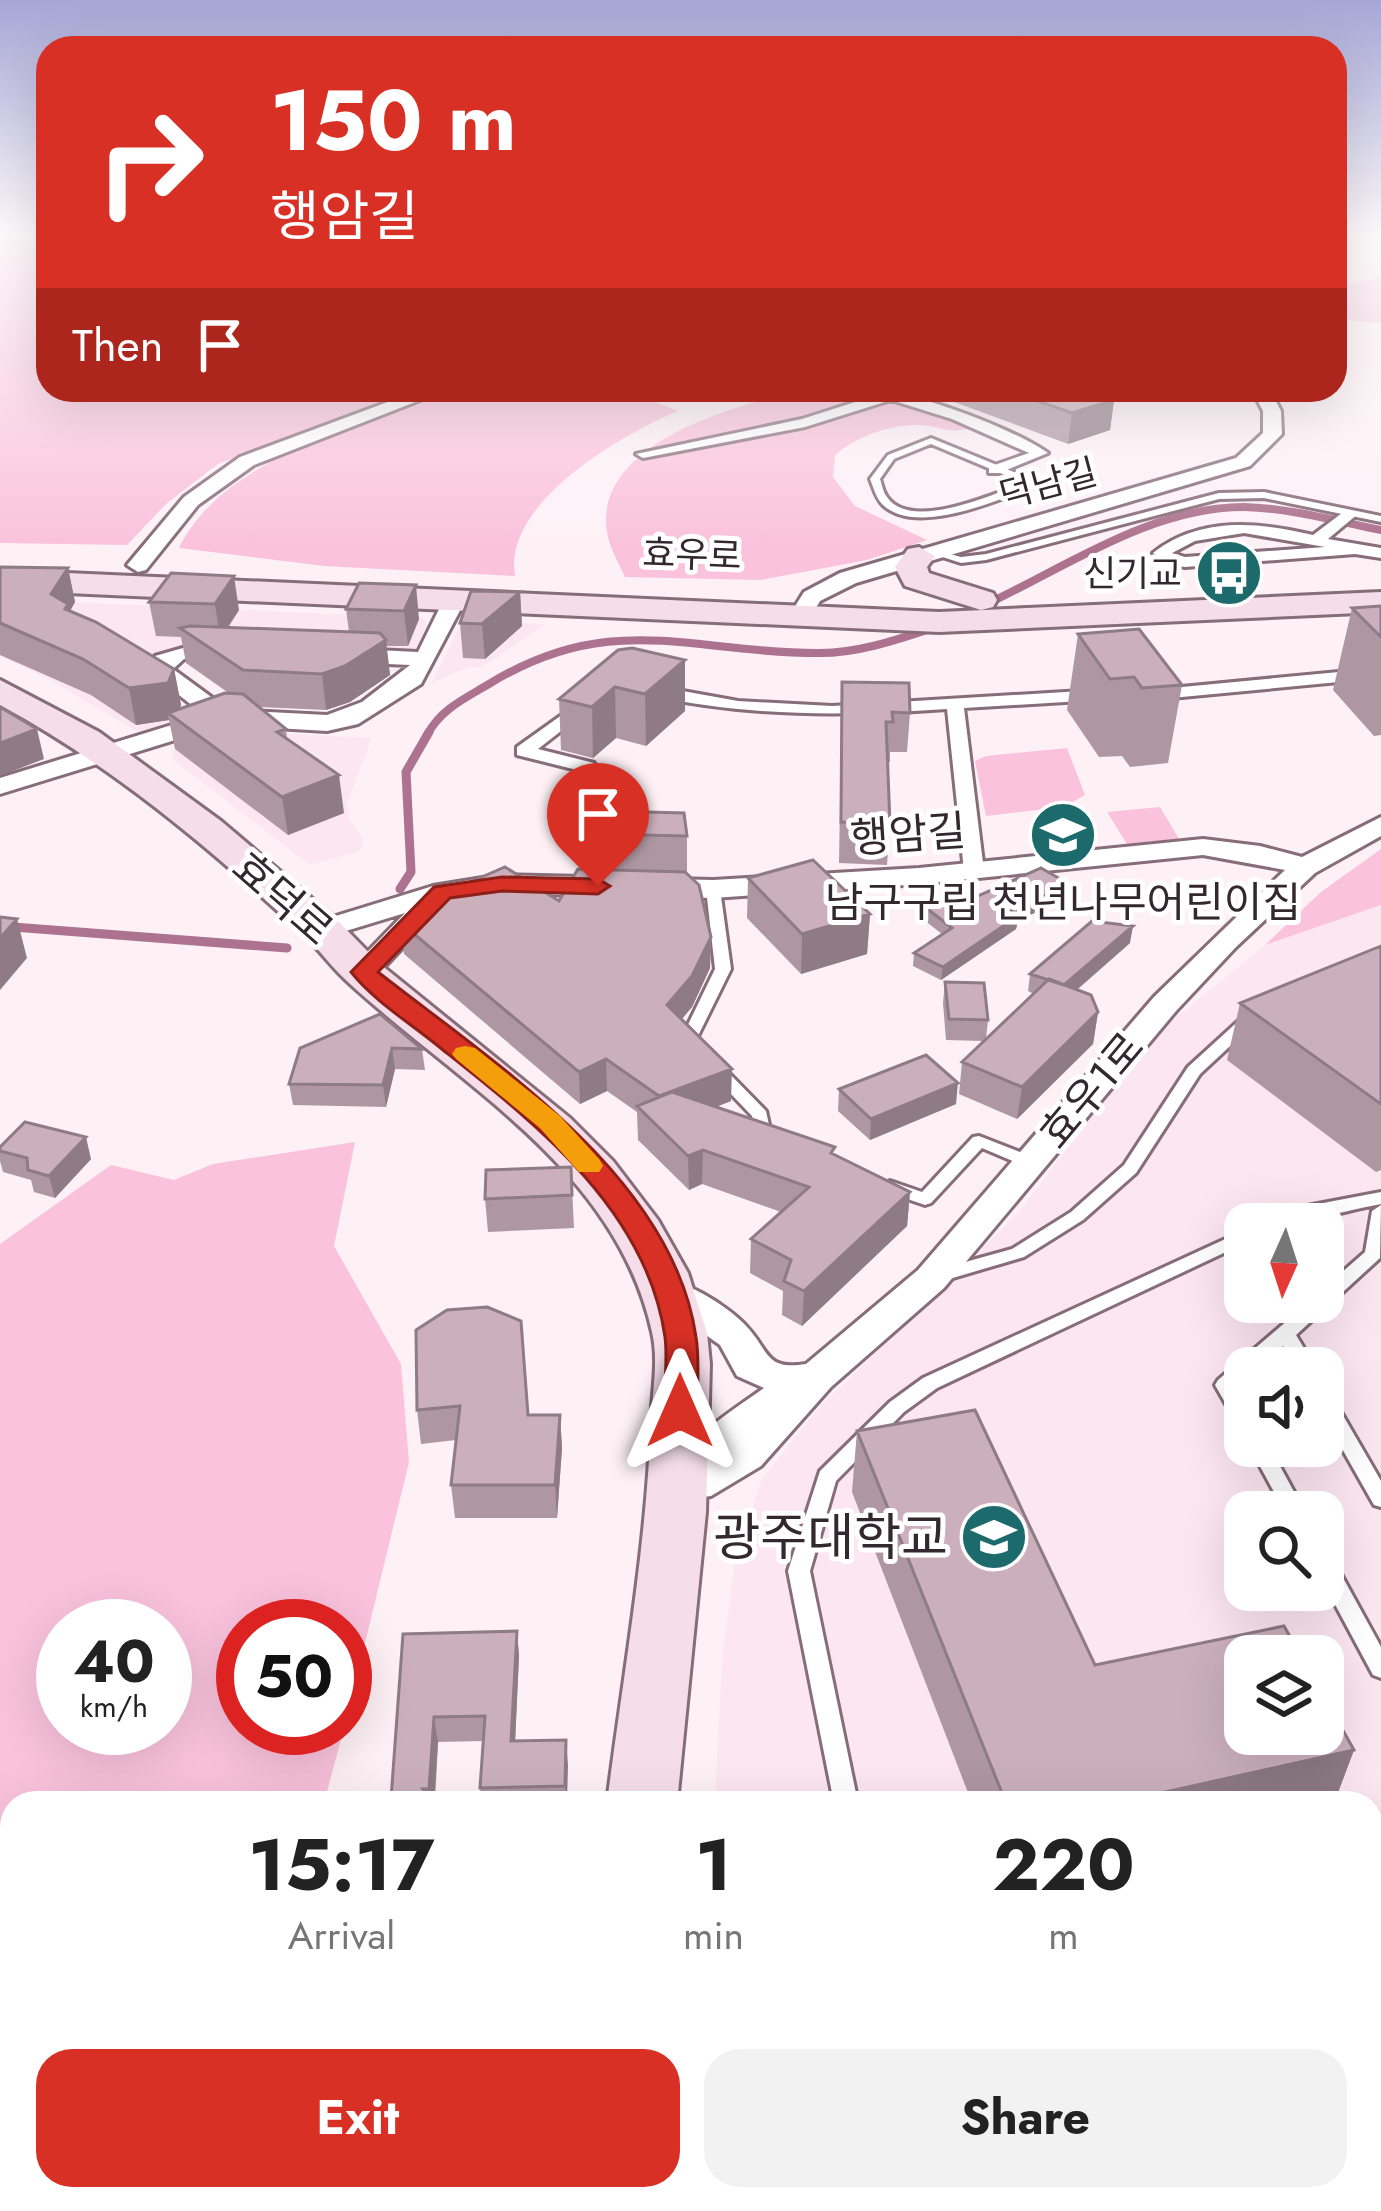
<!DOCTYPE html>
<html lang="en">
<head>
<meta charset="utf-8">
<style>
	:root { --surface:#fff; --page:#f2f2f2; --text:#222; --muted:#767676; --accent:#d93025 }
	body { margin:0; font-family:Jost,"Noto Sans KR",sans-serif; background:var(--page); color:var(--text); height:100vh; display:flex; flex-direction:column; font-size:45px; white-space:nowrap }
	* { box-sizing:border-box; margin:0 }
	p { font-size:39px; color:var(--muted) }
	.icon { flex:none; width:66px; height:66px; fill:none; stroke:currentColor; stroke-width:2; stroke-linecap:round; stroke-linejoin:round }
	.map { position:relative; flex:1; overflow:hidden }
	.sheet { position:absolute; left:0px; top:1791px; width:1383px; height:420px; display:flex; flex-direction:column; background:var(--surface); border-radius:36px 36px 0 0; box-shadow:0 12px 48px #0002 }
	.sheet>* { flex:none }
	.hud { position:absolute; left:36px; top:36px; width:1311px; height:366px; border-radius:36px; box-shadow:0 12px 48px #0002; background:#d93025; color:#fff; overflow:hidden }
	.needle { width:78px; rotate:183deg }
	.buttons { position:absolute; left:1224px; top:1203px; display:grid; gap:24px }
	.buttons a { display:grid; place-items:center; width:120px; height:120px; border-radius:24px; background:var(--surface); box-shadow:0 12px 48px #0002; font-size:60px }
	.speed { position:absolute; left:36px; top:1599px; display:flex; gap:24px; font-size:60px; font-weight:700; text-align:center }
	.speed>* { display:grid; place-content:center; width:156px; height:156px; border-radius:50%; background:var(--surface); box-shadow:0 12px 48px #0002; line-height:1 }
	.speed small { font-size:30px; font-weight:400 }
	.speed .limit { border:18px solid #d22; background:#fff; color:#111 }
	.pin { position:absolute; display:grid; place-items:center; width:102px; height:102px; color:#fff; margin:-123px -51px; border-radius:50% 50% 50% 0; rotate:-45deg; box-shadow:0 0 12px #0007 }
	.pin .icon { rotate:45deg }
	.me { position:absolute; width:132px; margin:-66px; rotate:0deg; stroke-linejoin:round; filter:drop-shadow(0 0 9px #0008) }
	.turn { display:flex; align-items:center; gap:42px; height:252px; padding:0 36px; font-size:54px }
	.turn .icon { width:156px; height:156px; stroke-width:2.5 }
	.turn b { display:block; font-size:84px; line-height:102px }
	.then { display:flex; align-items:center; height:114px; padding:0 36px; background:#0003; gap:24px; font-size:45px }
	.eta { display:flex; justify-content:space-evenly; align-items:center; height:204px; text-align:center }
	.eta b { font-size:72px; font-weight:700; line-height:84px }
	.cta { display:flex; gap:24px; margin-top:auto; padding:24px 36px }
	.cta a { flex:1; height:138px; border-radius:36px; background:var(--accent); color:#fff; font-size:48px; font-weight:700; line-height:138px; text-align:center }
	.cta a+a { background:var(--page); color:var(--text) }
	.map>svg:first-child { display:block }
	.built { fill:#fce6f0; fill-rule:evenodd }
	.green { fill:#fac2dd; fill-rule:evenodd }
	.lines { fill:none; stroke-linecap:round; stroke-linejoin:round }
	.stream-far1 { stroke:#ad728f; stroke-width:8 }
	.stream { stroke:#ad728f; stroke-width:9 }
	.service-casing { stroke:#866d78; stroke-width:6 }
	.pedestrian-casing { stroke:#866d78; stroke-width:6 }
	.minor-casing { stroke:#866d78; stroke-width:6 }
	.secondary-casing { stroke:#866d78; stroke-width:6 }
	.service { fill:#fff; fill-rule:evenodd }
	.pedestrian { fill:#fff; fill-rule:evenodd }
	.minor { fill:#fff; fill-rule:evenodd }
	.secondary { fill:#f5dee9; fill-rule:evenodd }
	.wall { fill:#af97a2 }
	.shaded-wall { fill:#8e7b84 }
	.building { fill:#cbb0bc; stroke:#8e7b84; stroke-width:3 }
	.route { fill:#d93025; stroke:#8d1f18; stroke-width:3 }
	.slow { fill:#f59e0b }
	.labels { text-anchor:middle; stroke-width:10; stroke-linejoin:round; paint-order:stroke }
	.far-street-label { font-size:36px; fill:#33282d; stroke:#fff }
	.far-poi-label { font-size:36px; fill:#33282d; stroke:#fff; text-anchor:end }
	.street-label { font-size:42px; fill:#33282d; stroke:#fff }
	.poi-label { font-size:42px; fill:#33282d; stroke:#fff }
	.near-poi-label { font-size:51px; fill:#33282d; stroke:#fff; text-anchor:end }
</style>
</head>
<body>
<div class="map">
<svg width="1381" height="2211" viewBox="0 0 1381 2211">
	<rect width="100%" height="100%" fill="#fdf1f6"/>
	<path class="built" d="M0,599L422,618L427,624L417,647L408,651L193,644L158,654L141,663L139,673L192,712L150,731H136L47,678L0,656Z
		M493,622L546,624L482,667H468L431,684L461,624Z
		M270,733L372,738L347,803L349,819L364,839L360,851L310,865L173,760V751L184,742Z
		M1381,905V2211H686L687,2199H1371V1803H715L722,1658L735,1561L761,1480L818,1409L1019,1212L1149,1040L1265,945ZM1245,1224H1323V1302H1245ZM1245,1368H1323V1446H1245ZM1245,1512H1323V1590H1245ZM1245,1656H1323V1734H1245Z"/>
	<path class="green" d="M0,234H48V390H412L218,464L166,504L127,545L0,543Z
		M1381,277V323L1335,319V288Z
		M462,390H624L678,411C621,435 502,503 515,576L324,566L179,548C224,455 371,421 462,390Z
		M800,390C862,390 916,406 973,427C945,436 942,425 917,425C888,425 856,437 835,455L833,477L855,506L927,540L867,560L761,580L625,577C617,560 607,543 606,524C603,439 737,406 800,390Z
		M1067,748L1085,795L1064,807L986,816L975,761L986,756Z
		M1160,807L1179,839L1127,844L1107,812Z
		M1381,849V905L1265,945L1321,892Z
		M355,1142L334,1246L401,1364L409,1462L345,1725V1626H243V1728H344L324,1803H12V2199H278L290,2211H0V1244L111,1165L174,1180L213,1164ZM63,1626H165V1728H63Z"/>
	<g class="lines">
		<path class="stream-far1" d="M985,605C1066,567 1151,507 1244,507C1290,508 1336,521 1381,530
			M427,735C441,709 464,699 489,684C613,608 692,654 820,653C860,653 899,639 936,627"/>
		<path class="stream" d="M400,889L411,872L406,772L429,732
			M0,926L287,948"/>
		<defs>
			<path id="service" d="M651,390H684L665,397Z
				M931,438L1043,484L1044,486L1039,489L1032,487C996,501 916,536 883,505C876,498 874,489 870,479L888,455ZM931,444L1024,483C993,494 911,532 887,497C883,492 882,485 880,479L894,459Z
				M1264,492L1381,516V522L1264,498L1219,499L986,560L961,563L927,552L932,549L961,557L986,554L1219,493Z
				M713,885L720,889L731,969L696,1040L700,1045L692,1050L686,1048L680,1041L715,969L706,889Z
				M1251,1013L1259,1018L1257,1021L1200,1074L1136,1173L1083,1220L1024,1257L939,1282L933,1281L930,1276L933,1271L1012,1249L1071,1212L1124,1165L1188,1067L1245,1015Z
				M718,1067L724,1068L766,1111L773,1143L771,1147H759L752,1116L710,1072Z
				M979,1136L1035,1158L1038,1162L1029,1168L982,1148L931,1203L925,1205L884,1191L881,1187L890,1181L922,1192L973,1137Z
				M1381,1192V1204C1343,1211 1304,1224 1266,1224L1269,1220L1302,1207Z
				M1381,1205L1380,1258L1296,1335L1316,1368H1296L1283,1346L1259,1368H1245V1379L1236,1387L1245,1403V1427L1238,1425L1215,1385L1218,1380L1309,1302H1323V1289L1365,1252L1372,1211Z
				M1245,1230V1243L937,1388L904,1412L836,1481L810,1571L858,1803H834L788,1571L820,1471L890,1402L923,1378Z
				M1323,1391L1330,1393L1381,1481V1507L1374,1505L1323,1415Z
				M1249,1446H1269L1305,1512H1285Z
				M1323,1553L1331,1556L1381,1647V1678L1373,1675L1323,1582Z
				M868,2199H896L897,2211H869Z
				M1009,2199H1037L1040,2211H1012Z"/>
			<path id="pedestrian" d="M871,390C912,390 1014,429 1048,453L999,473H989V467L1029,453L952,419L891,400L805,427L643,458L636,454L802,419L877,395Z
				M1346,510L1359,513L1328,539L1381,548V558L1355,554L1185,567L1166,564L1153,553C1200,516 1259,522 1313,535ZM1244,533L1325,547L1185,557L1172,553L1195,541Z
				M1381,668V678L1150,700L1141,695L1150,690Z
				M655,686L738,701L832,706L1098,690L1107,695L1098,700L964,708L984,871L974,877L964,871L947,709C845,716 749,717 649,695L646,691Z
				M587,697L593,698V706L538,749L594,763L596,767L591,785H577V770L517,755V747Z"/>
			<path id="minor" d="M420,390H446L254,465L198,505L146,570L138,572L127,565L184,497L240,457Z
				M1252,390H1270L1281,411L1282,434L1250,466L856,583L820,601L808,621L800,623L789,616L804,592L840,573L1236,458L1263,433V411Z
				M454,594L465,601L421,684L358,724L327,731L224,725L0,794V778L204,715L149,671L155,656L204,642L418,652L443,601ZM204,656L410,665L362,702L327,715L229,710L173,669L184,659Z
				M1381,817V836L1315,873L1236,947L1176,1011L944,1288L831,1387L761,1466L711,1496L680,1500L666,1495L660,1484C681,1443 727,1414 764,1388L737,1376L720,1345L655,1299L650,1290L655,1281C678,1274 731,1308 747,1327C769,1350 765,1371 806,1364L918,1270L1154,997L1285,870L1203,855L919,884L713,898L501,893L447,900L374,978L363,981L348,972L405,913L323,938L308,929L313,923L433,886L501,875L713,880L919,868L1203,839L1260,846L1302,857Z"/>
			<path id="secondary" d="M919,547L935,556L927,567L929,573L993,593L997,600L993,607L981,610L905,586L895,567L908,549Z
				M0,570L939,612L1381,592V612L939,632L0,590Z
				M0,680L99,732L221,821L335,918L380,964L570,1118L613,1161L658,1220L688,1273L707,1333L710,1364L706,1512L677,1803H607C623,1676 646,1551 651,1423C652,1393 659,1361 652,1332C616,1169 462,1087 348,982C332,968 320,950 304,935C211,849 113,766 0,705Z
				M560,2199H642L641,2211H559Z"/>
		</defs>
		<use href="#service" class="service-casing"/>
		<use href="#pedestrian" class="pedestrian-casing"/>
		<use href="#minor" class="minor-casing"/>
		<use href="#secondary" class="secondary-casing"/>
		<use href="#service" class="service"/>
		<use href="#pedestrian" class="pedestrian"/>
		<use href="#minor" class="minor"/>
		<use href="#secondary" class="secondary"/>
	</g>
	<path class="wall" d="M911,390H1092L1114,400L1110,430L1068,444L957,403Z
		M1168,390H1196L1191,394Z
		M0,567L68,568L75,602L70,611L174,669L181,705L179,709L230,694L186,663L181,637L156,636L149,602L171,573L239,610L228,628L349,632L346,609L359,583L419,619L408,646H386L390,675L350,702L326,710L259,707L286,729L287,739L344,813L288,835L175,749L169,720L136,725L91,695L0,655Z
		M520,592L522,626L485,659L463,658L460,623Z
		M1381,606V735L1374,736L1333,690L1352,608Z
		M1078,634L1182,685L1168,763L1130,767L1122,756L1099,757L1067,710Z
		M618,650L685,711L646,746L616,738L593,758L561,750L559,699Z
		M842,682L910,713L907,752H890V762H887L890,824L887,865L839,863Z
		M594,834L687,836V874L711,937L710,968L692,1007L681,1019L731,1101L716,1107L835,1155L910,1192L907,1226L802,1326L782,1315L783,1291L750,1273L751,1239L781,1212L702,1184L689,1190L638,1140L637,1112L607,1091L580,1104L404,954L401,923L559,901L595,870Z
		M748,878L870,914L867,954L801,974L747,918Z
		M1069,884L1067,897L1018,921L1016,929L941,980L913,966L914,953L942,934L920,917L921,904L939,906L971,899Z
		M1130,943L1077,990L1098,1012L1093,1044L1017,1119L959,1094L962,1062L984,1041L946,1040L943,1003L945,982L988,1020L986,1039L1034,994L1028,991L1030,974Z
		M1381,946V1170L1376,1172L1227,1060L1240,1003Z
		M300,1048L422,1049L425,1070L395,1069L386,1107L293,1105L289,1084Z
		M839,1089L956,1104L870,1140L838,1111Z
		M0,1147L91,1159L55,1198L34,1192L31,1180L3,1172L0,1161Z
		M571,1167L574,1228L488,1232L485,1199Z
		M416,1330L528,1415H560L562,1448L557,1518H455L451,1485L456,1440L421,1444L417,1410Z
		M857,1431L1095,1665L1354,1750L1334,1803H972L852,1492Z
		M517,1631L519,1656L515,1741L566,1740L567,1803H482L480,1788L483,1741L438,1742L435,1803H392L403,1634Z
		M1194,2199H1334L1339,2211H1199Z"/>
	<path class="shaded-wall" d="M1114,400L1110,430L1068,444L1072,413Z
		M68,568L75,602L70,611L51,594Z
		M234,576L239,610L220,638L215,604Z
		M416,585L419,619L408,646L404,611Z
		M520,592L522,626L485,659L482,624Z
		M386,640L390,675L350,702L326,710L322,674Z
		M685,660V711L646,746L645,694Z
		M174,669L181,705L175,719L168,713L169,720L136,725L129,688Z
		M615,687L616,738L593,758L592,707Z
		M37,729L44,759L0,776V743Z
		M339,775L344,813L288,835L282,797Z
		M1069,884L1067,897L1018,921L1016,929L941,980L943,967L1005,914Z
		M870,914L867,954L801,974L802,934Z
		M17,919L27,958L0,990V938Z
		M1133,926L1130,943L1060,1004L1062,987Z
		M711,937L710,968L692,1007L667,1037V1005Z
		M1098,1012L1093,1044L1017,1119L1022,1087Z
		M392,1048L395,1069L386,1107L383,1085Z
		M606,1059L607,1091L580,1104L579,1072Z
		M732,1069L731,1101L660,1128L659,1096Z
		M958,1083L956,1104L870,1140L871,1119Z
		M86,1137L91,1159L55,1198L49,1176Z
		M703,1150L702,1184L689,1190L688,1156Z
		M910,1192L907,1226L802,1326L804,1291Z
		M560,1415L562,1448L557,1518L555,1485Z
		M517,1631L519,1656L514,1766L511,1741Z
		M434,1717L438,1742L434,1803H431L429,1789Z
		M566,1740L568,1765L567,1803L565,1786Z
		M1354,1750L1334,1803H1116Z"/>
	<path class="building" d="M1006,390H1092L1114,400L1072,413Z
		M0,567L68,568L51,594L68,604L65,609L96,622L174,669L168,683L129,688L83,659L0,623Z
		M171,573L234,576L215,604L149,602Z
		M359,583L416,585L404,611L346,609Z
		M471,591L520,592L482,624L460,623Z
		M1381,606V637L1352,608Z
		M190,626L380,633L386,640L345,666L322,674L243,670L180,628Z
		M1139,629L1182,685L1142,688L1134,677L1110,679L1078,634Z
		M632,648L685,660L645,694L615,687L592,707L559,699L618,650Z
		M842,682L909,683L910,713L892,712L893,722H886L890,824L841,822Z
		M225,693L243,694L286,729L277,732L339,775L282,797L168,713Z
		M0,707L37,729L0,743Z
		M608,811L684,813L687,836L594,834Z
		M813,860L870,914L802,934L748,878Z
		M505,867L559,901L578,869L685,872L699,885L711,937L692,976L667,1005L732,1069L659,1096L606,1059L579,1072L401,923L441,895Z
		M1041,868L1069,884L1005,914L1018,916L943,967L914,953L952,928L921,904L939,906L964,894L971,899Z
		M0,917L17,919L0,938Z
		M1092,921L1133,926L1064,985L1030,974Z
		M1381,946V1104L1240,1003Z
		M1049,979L1091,995L1098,1012L1022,1087L962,1062Z
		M945,982L984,983L988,1020L949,1019Z
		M380,1014L422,1049L392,1048L383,1085L289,1084L300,1048Z
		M926,1055L958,1083L871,1119L839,1089Z
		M672,1092L835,1147L831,1153L910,1192L804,1291L784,1281L791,1260L751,1239L809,1187L703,1150L688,1156L637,1106Z
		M25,1122L86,1137L49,1176L28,1170L27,1158L0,1151V1147Z
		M571,1167L572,1195L485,1199L486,1170Z
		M487,1307L521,1321L528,1415H560L555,1485H451L460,1406L417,1410L416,1330L447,1310Z
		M975,1410L1095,1665L1284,1626L1301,1656H1245V1734H1323V1695L1354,1750L1116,1803H1006L857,1431Z
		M517,1631L511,1741L566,1740L565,1786L480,1788L485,1716L434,1717L429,1789H423L435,1803H393L391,1799L403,1634Z
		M1237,2199H1334L1339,2211H1242Z"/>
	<linearGradient id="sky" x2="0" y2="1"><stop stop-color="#a5a6d5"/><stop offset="0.43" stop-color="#fef9fb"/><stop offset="1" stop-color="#fef9fb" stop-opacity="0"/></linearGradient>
	<rect width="1381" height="544" fill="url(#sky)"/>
	<path class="route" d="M502,877L598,879L610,886L598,894L502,891L450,898L378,972C495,1064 673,1177 696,1337C700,1361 697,1387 697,1411L692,1420H669L664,1411C664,1387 668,1360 665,1337C647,1210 536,1124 443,1050C413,1025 375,1002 351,972L434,887Z"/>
	<path class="slow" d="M465,1046L475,1048L560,1116L599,1159L603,1166L599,1172H579L540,1128L456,1059L452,1054L456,1048Z"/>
	<defs>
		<symbol id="bus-disc" viewBox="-11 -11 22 22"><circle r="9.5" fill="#1d6a6d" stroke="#fff"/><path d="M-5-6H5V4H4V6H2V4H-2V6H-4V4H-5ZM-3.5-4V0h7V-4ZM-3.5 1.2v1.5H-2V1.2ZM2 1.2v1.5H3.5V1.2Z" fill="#fff"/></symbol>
		<symbol id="school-disc" viewBox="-11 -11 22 22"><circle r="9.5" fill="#1d6a6d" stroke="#fff"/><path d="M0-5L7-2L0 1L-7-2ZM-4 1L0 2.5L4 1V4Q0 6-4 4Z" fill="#fff"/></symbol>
		<symbol id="university-disc" viewBox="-11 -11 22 22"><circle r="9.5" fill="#1d6a6d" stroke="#fff"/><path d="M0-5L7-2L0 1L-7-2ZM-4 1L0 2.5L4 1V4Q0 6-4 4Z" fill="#fff"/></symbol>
	</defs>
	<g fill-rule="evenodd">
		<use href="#bus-disc" x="1191" y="535" width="76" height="76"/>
		<use href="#school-disc" x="1025" y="797" width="76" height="76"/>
		<use href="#university-disc" x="956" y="1499" width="76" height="76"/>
	</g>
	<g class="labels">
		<g class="far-street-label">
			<text transform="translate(1048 483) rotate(-15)" y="13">덕남길</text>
			<text transform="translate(692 554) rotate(2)" y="13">효우로</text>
		</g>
		<g class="far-poi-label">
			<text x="1182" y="586">신기교</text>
		</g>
		<g class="street-label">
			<text transform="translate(908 834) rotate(-4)" y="15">행암길</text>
			<text transform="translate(283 898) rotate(41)" y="15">효덕로</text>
			<text transform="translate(1091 1090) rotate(-50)" y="15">효우1로</text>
		</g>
		<g class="poi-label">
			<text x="1063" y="917">남구구립 천년나무어린이집</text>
		</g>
		<g class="near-poi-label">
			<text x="948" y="1555">광주대학교</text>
		</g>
	</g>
</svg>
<div class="buttons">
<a><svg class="needle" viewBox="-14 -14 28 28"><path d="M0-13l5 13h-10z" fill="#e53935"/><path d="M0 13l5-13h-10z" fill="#767676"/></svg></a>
<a><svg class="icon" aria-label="sound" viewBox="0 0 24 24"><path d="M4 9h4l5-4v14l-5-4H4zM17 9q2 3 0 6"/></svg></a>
<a><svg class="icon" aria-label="search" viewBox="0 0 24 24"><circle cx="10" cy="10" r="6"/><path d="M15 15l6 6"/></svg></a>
<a><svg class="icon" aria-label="layers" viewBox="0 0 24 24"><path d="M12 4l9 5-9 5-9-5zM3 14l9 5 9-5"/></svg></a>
</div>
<div class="speed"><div>40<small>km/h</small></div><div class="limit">50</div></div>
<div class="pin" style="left:598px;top:886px;background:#d93025"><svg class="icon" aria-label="arrive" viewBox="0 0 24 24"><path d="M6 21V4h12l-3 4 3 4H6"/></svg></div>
<svg class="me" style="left:680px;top:1411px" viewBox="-20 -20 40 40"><path d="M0-17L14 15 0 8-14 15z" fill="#d93025" stroke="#fff" stroke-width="4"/></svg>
<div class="hud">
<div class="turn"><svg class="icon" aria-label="right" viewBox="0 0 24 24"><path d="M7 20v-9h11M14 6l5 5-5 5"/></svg><div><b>150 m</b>행암길</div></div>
<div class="then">Then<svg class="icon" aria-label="arrive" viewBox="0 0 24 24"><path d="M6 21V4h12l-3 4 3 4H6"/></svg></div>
</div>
<section class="sheet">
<div class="eta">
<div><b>15:17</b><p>Arrival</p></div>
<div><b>1</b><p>min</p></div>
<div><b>220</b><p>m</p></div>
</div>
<div class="cta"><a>Exit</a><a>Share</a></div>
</section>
</div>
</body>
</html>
